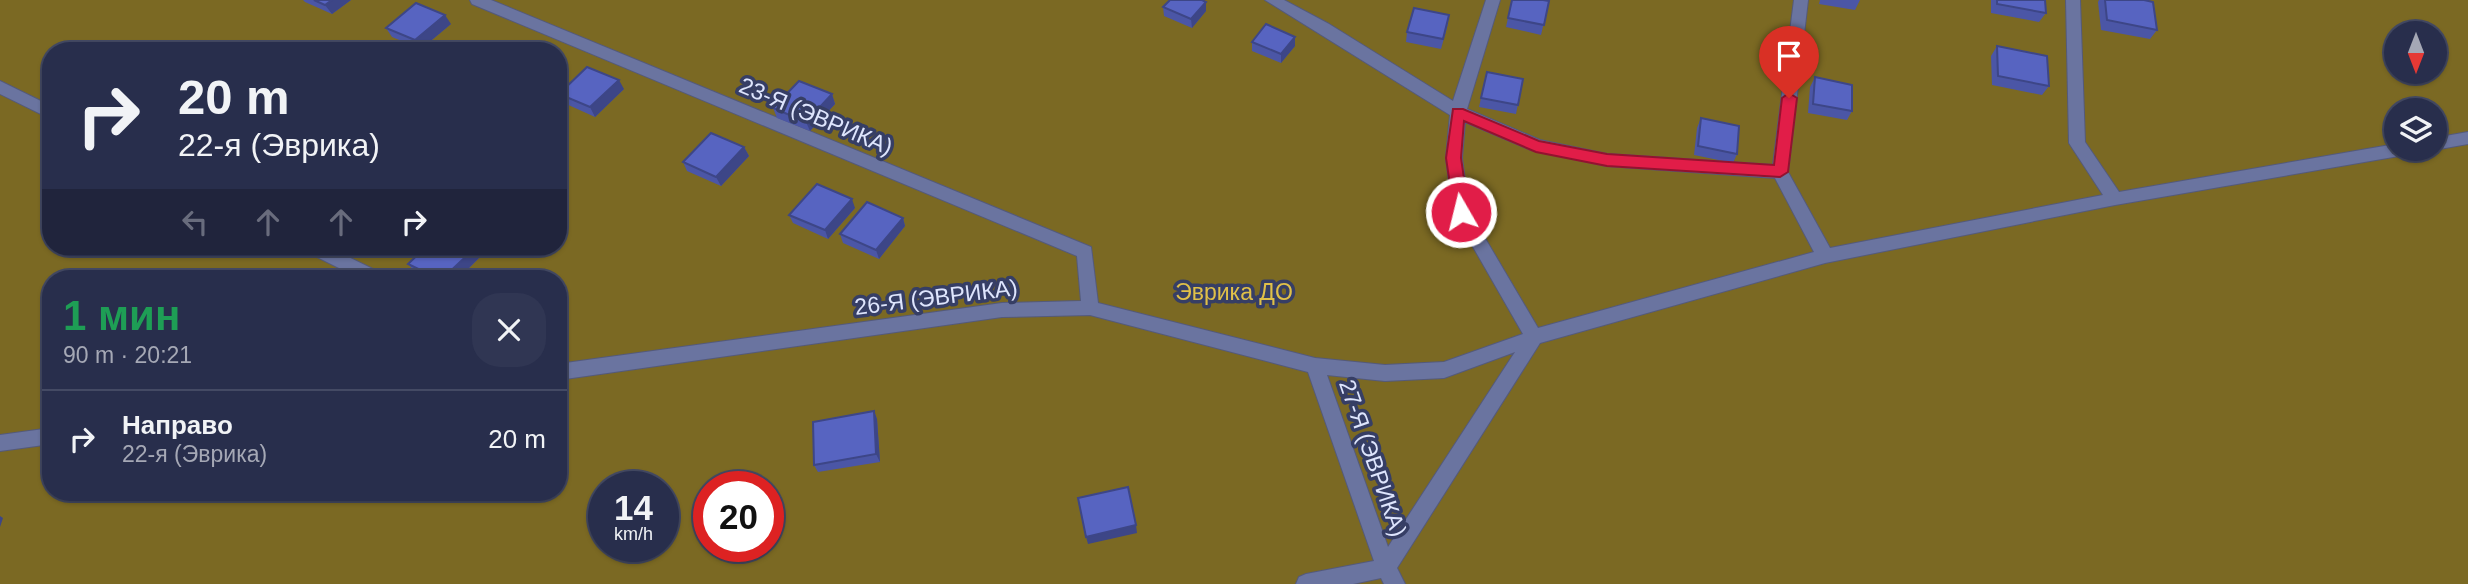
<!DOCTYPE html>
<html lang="ru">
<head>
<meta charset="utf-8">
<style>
	:root { --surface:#282e4c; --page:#303653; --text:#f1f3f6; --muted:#a5a8b5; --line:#444a64 }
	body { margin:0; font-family:Arial,sans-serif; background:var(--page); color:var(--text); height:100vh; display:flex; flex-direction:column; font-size:26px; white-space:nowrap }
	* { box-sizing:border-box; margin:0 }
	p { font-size:23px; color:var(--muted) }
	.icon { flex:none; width:38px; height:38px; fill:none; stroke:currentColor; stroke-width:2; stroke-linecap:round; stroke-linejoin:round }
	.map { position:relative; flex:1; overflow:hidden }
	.drawer { position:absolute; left:42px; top:270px; width:525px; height:231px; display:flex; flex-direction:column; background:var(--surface); border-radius:28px; box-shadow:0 2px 5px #0004,0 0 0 2px var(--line) }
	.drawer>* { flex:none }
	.guide { position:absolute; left:42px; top:42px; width:525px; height:214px; border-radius:28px; box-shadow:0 2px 5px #0004,0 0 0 2px var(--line); background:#282e4c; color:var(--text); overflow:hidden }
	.needle { width:46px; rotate:180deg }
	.tools { position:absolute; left:2384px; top:21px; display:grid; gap:14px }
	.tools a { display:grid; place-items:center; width:63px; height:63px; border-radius:50%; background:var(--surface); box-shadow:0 2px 5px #0004,0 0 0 2px var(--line); font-size:35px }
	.speed { position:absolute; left:588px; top:471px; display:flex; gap:14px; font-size:35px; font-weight:700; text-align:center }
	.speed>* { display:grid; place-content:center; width:91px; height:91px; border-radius:50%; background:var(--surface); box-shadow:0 2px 5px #0004,0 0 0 2px var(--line); line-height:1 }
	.speed small { font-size:18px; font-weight:400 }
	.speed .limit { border:10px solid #d22; background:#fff; color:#111 }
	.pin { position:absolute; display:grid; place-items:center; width:60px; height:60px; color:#fff; margin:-72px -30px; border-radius:50% 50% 50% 0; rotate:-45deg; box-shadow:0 0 7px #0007 }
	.pin .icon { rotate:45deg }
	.me { position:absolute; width:77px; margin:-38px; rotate:352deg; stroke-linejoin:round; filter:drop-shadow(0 0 5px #0008) }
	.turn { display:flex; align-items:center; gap:24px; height:147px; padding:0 21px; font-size:32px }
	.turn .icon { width:91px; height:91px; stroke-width:2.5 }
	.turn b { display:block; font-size:49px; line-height:60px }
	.lanes { display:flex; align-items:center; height:66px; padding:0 21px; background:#0003; justify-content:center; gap:35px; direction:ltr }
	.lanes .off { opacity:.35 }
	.round { display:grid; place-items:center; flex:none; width:74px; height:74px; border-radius:28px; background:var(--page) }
	.headline { display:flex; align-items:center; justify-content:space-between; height:119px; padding:0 21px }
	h1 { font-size:42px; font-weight:700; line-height:52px; color:#1e9e55 }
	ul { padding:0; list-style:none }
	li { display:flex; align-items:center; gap:21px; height:98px; padding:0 21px; border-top:2px solid var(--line) }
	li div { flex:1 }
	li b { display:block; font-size:26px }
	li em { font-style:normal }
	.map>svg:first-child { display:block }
	.green { fill:#7b6923; fill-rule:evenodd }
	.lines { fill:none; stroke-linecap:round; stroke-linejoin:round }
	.service-casing { stroke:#545a7b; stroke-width:2 }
	.service { fill:#6a74a0; fill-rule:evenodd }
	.wall { fill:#4b56a6 }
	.shaded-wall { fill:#3d4687 }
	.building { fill:#5764c1; stroke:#3d4687; stroke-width:2 }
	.route { fill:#e11d48; stroke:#92132f; stroke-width:2 }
	.labels { text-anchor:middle; stroke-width:7; stroke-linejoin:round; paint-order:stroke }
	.street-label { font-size:23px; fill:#dee5fd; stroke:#363e65 }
	.park-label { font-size:23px; fill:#e0c048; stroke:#363e65 }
</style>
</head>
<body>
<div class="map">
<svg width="2468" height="584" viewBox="0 0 2468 584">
	<rect width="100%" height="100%" fill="#363e65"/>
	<path class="green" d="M0,0H2468V584H0ZM2396,33H2434V72H2396ZM51,51H558V247H51ZM2396,110H2434V149H2396ZM51,278H558V492H51ZM604,486H663V546H604ZM709,486H768V546H709Z"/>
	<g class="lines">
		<defs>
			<path id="service" d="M470,0H491L1091,247L1098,303L1315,358L1385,365L1444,362L1523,334L1453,212L1446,158L1450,115L1265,0H1284L1329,24L1453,101L1486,0H1500L1467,109L1540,140L1607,154L1773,165L1794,0H1808L1788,172L1830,248L2103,195L2069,143L2066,0H2080L2085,142L2119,192L2396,144V149H2413L2405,155L2115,205L1825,263L1540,343L1397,568L1405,584H1384L1381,578L1353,584H1296L1299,577L1306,574L1374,561L1308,372L1090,315L1002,317L558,380V364L1002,303L1081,301L1077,256L472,4ZM1465,122L1531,150L1607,166L1775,178L1814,252L1538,328L1469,211L1462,158ZM1515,352L1388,547L1327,375L1385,381L1444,378Z
				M0,81L51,106V119L0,94Z
				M2468,132V144L2434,150L2430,149H2434V138Z
				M304,247H328L381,273L384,278H359L307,252Z
				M51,428V444L0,451V435Z"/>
		</defs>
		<use href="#service" class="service-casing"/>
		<use href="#service" class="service"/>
	</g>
	<path class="wall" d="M303,0H351L332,14L305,2Z
		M1512,0L1549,1L1541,35L1506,27Z
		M1820,0H1860L1855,10L1819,4Z
		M1991,0H2045L2046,13L2039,22L1991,13Z
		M2099,0H2144L2157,30L2150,39L2101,30L2098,2Z
		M1206,2V11L1192,28L1164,16L1163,7Z
		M451,24L421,49L392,37L386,28Z
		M1448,24L1441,49L1406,42L1407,32Z
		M1295,37V46L1281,63L1252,51V42Z
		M1997,46L2049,86L2042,95L1992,85L1991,56Z
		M1487,72L1523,79L1516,114L1479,107Z
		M1815,77L1852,111L1847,120L1808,113L1810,87Z
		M624,89L595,117L564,103L559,94Z
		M832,94L835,104L810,131L777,118L773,108Z
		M1701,118L1737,154L1733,163L1694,155L1697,128Z
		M744,147L749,156L721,186L687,171L683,162Z
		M855,208L828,239L793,223L789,215Z
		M903,218L905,226L879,259L843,243L840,234Z
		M482,255L459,278H427L415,272L408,264Z
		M874,411L877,419L880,462L818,472L814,465Z"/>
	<path class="shaded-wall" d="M332,0H351L332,14L325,5Z
		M1206,2V11L1192,28L1191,19Z
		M445,15L451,24L421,49L415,40Z
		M1295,37V46L1281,63V54Z
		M619,80L624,89L595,117L590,107Z
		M832,94L835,104L810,131L806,122Z
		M744,147L749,156L721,186L716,177Z
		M852,199L855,208L828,239L825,230Z
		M903,218L905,226L879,259L876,250Z
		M476,247L482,255L459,278H443Z
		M874,411L877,419L880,462L876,454Z
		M0,516L3,518L0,527Z
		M1136,525L1137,533L1088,544L1086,537Z"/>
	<path class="building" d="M314,0H332L325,5Z
		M1170,0H1202L1206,2L1191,19L1163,7Z
		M1512,0H1543L1549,1L1544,25L1508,18Z
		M1997,0H2045L2046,13L1997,4Z
		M2105,0H2144L2153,2L2157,30L2107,20Z
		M416,3L445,15L415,40L386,28Z
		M1414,8L1449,15L1443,39L1407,32Z
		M1266,24L1295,37L1281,54L1252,42Z
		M1997,46L2047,56L2049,86L1998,76Z
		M587,67L619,80L590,107L559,94Z
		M1487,72L1523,79L1518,105L1481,98Z
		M1815,77L1852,85V111L1813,104Z
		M799,81L832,94L806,122L773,108Z
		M1701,118L1739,126L1737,154L1698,146Z
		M711,133L744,147L716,177L683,162Z
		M817,184L852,199L825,230L789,215Z
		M867,202L903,218L876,250L840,234Z
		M426,247H476L443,278H437L408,264Z
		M315,272L327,278H308Z
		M874,411L876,454L814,465L813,422Z
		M1128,487L1136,525L1086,537L1078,498Z"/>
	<path class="route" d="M1789,93L1797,98L1788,172L1780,177L1607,166L1536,152L1464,121L1461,158L1469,212L1461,218L1454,212L1446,158L1453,109H1463L1539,141L1607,154L1774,165L1782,98Z"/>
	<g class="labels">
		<g class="street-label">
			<text transform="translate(816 116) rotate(23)" y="8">23-Я (ЭВРИКА)</text>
			<text transform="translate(936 297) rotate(-7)" y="8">26-Я (ЭВРИКА)</text>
			<text transform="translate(1373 458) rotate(71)" y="8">27-Я (ЭВРИКА)</text>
		</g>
		<g class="park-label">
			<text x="1234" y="300">Эврика ДО</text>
		</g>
	</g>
</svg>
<div class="tools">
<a><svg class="needle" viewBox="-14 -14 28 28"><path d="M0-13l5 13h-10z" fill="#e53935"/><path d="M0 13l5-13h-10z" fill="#a5a8b5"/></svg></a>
<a><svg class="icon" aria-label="layers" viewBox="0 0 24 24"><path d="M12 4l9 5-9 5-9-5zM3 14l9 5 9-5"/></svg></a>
</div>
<div class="speed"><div>14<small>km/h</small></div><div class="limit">20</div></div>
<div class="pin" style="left:1789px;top:98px;background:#d93025"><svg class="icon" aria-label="arrive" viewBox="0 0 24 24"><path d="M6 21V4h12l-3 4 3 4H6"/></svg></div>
<svg class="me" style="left:1461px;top:212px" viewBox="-20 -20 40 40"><circle r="17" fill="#e11d48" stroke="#fff" stroke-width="3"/><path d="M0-11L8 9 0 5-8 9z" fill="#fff"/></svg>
<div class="guide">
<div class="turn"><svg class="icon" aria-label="right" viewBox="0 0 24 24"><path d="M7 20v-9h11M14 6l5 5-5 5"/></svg><div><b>20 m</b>22-я (Эврика)</div></div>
<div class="lanes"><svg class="icon off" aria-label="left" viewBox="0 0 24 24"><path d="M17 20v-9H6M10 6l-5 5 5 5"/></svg><svg class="icon off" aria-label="ahead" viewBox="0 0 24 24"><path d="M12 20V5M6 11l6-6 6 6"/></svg><svg class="icon off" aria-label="ahead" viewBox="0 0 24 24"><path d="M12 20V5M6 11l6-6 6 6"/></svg><svg class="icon" aria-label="right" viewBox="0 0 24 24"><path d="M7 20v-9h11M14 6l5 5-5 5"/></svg></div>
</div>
<section class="drawer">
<div class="headline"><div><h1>1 мин</h1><p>90 m · 20:21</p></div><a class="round"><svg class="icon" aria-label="close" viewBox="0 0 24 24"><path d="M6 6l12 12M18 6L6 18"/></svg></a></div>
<ul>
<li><svg class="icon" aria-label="right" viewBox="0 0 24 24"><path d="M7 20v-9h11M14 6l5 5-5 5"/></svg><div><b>Направо</b><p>22-я (Эврика)</p></div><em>20 m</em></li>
</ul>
</section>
</div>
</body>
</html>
